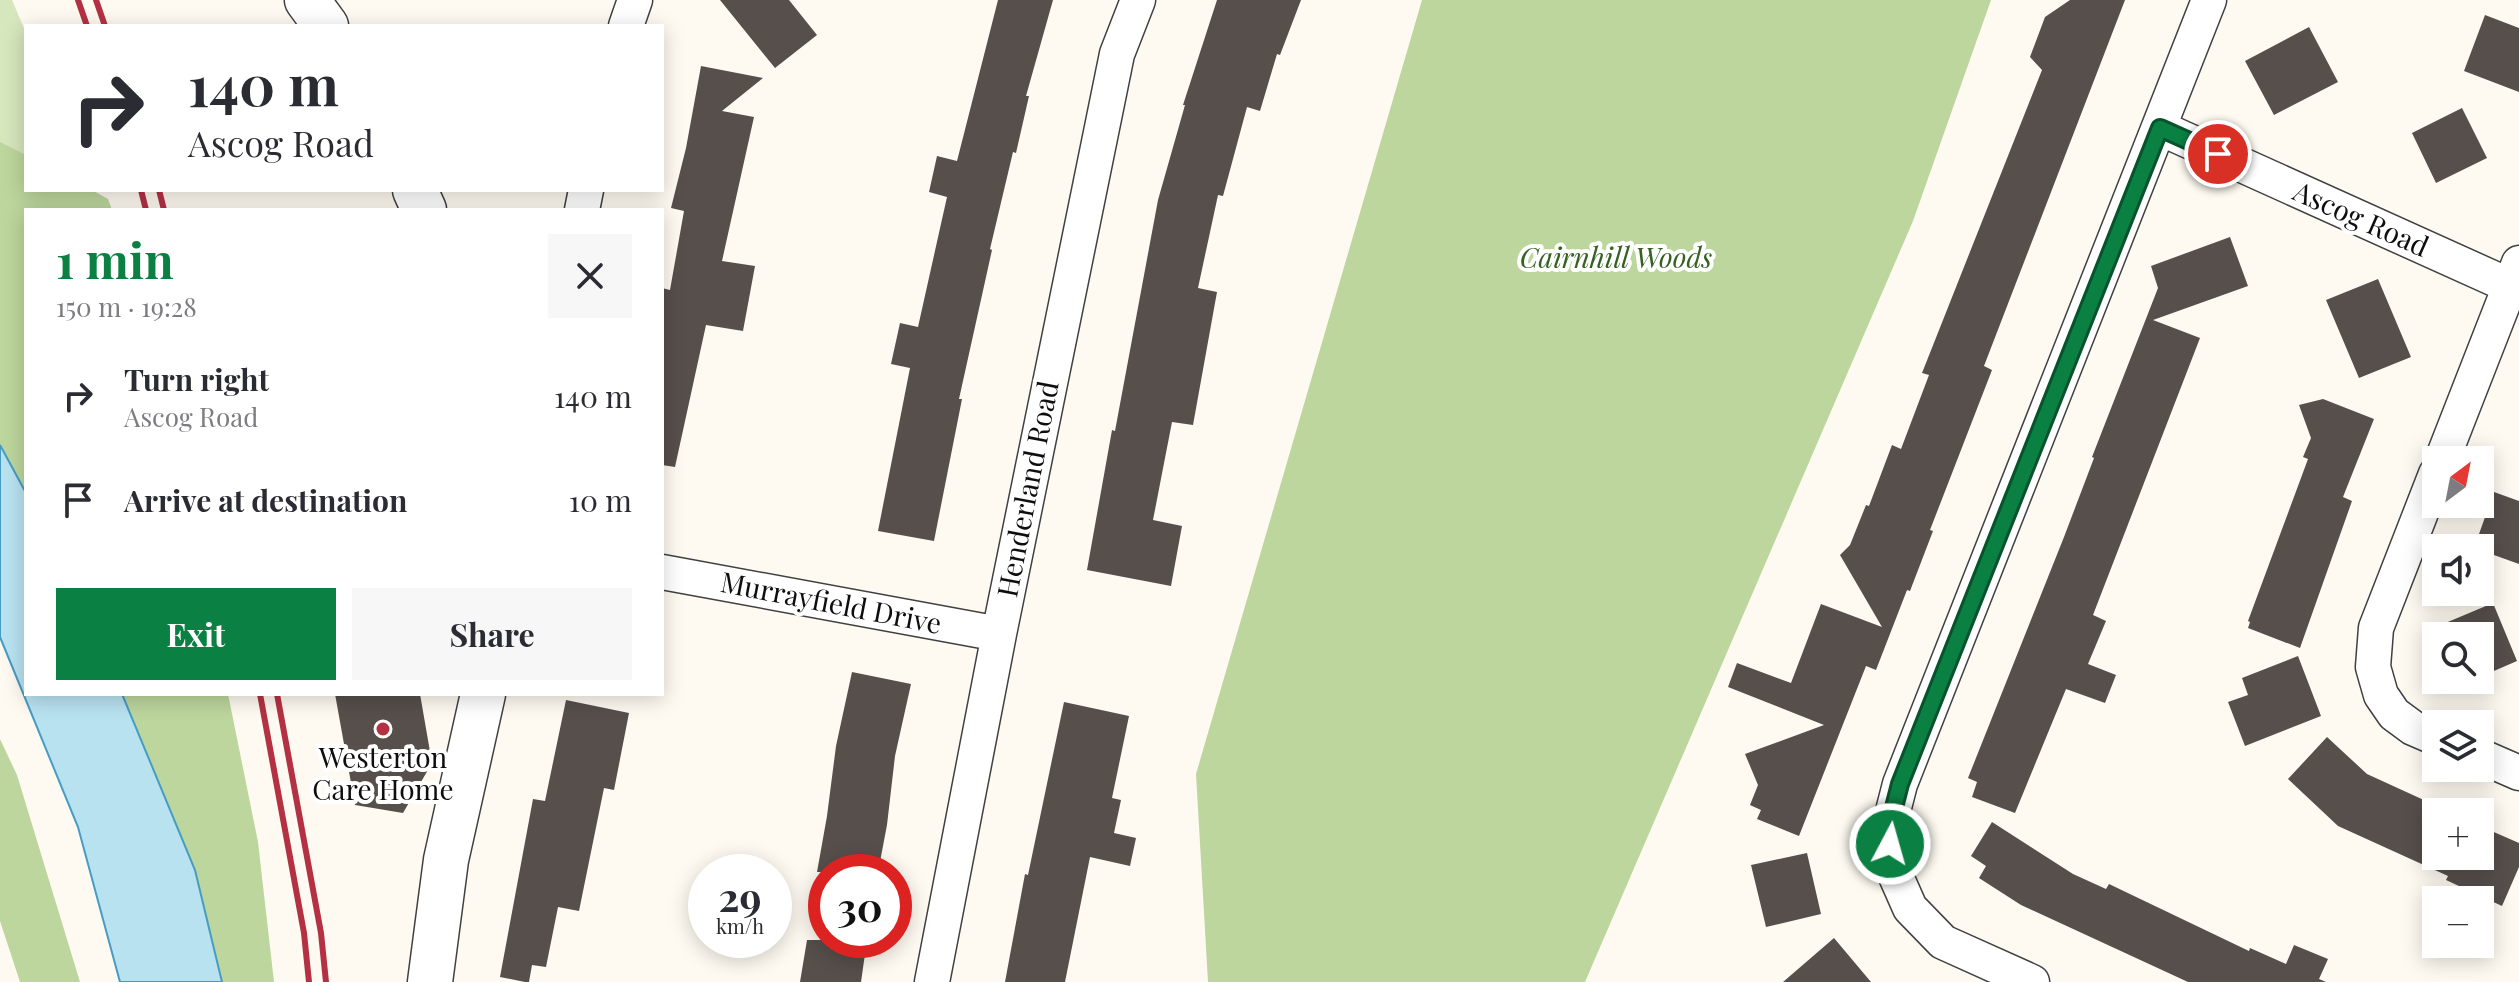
<!DOCTYPE html>
<html lang="en">
<head>
<meta charset="utf-8">
<style>
	:root { --surface:#fff; --page:#f7f7f7; --text:#2b2b33; --muted:#7c7c81; --accent:#0b8043 }
	body { margin:0; font-family:"Playfair Display",serif; background:var(--page); color:var(--text); height:100vh; display:flex; flex-direction:column; font-size:30px; white-space:nowrap }
	* { box-sizing:border-box; margin:0 }
	p { font-size:26px; color:var(--muted) }
	.icon { flex:none; width:44px; height:44px; fill:none; stroke:currentColor; stroke-width:2; stroke-linecap:round; stroke-linejoin:round }
	.map { position:relative; flex:1; overflow:hidden }
	.drawer { position:absolute; left:24px; top:208px; width:640px; height:488px; display:flex; flex-direction:column; background:var(--surface); border-radius:0px; box-shadow:0 4px 20px #0003 }
	.drawer>* { flex:none }
	.guide { position:absolute; left:24px; top:24px; width:640px; height:168px; border-radius:0px; box-shadow:0 4px 20px #0003; background:#fff; color:var(--text); overflow:hidden }
	.needle { width:52px; rotate:32deg }
	.buttons { position:absolute; left:2422px; top:446px; display:grid; gap:16px }
	.buttons a { display:grid; place-items:center; width:72px; height:72px; border-radius:0px; background:var(--surface); box-shadow:0 4px 20px #0003; font-size:40px }
	.speed { position:absolute; left:688px; top:854px; display:flex; gap:16px; font-size:40px; font-weight:700; text-align:center }
	.speed>* { display:grid; place-content:center; width:104px; height:104px; border-radius:50%; background:var(--surface); box-shadow:0 4px 20px #0003; line-height:1 }
	.speed small { font-size:20px; font-weight:400 }
	.speed .limit { border:12px solid #d22; background:#fff; color:#111 }
	.pin { position:absolute; display:grid; place-items:center; width:68px; height:68px; color:#fff; margin:-34px; border:4px solid #fff; border-radius:50%; box-shadow:0 2px 8px #0007 }
	.me { position:absolute; width:88px; margin:-44px; rotate:6deg; stroke-linejoin:round; filter:drop-shadow(0 0 6px #0008) }
	.turn { display:flex; align-items:center; gap:28px; height:168px; padding:0 32px; font-size:36px }
	.turn .icon { width:104px; height:104px; stroke-width:2.5 }
	.turn b { display:block; font-size:56px; line-height:68px }
	.round { display:grid; place-items:center; flex:none; width:84px; height:84px; border-radius:0px; background:var(--page) }
	.summary { display:flex; align-items:center; justify-content:space-between; height:136px; padding:0 32px }
	h1 { font-size:48px; font-weight:700; line-height:60px; color:var(--accent) }
	.button { display:flex; gap:16px; margin-top:auto; padding:16px 32px }
	.button a { flex:1; height:92px; border-radius:0px; background:var(--accent); color:#fff; font-size:32px; font-weight:700; line-height:92px; text-align:center }
	.button a+a { background:var(--page); color:var(--text) }
	ul { padding:0; list-style:none }
	li { display:flex; align-items:center; gap:24px; height:104px; padding:0 32px }
	li div { flex:1 }
	li b { display:block; font-size:30px }
	li em { font-style:normal }
	.map>svg:first-child { display:block }
	.green { fill:#d6e6bd }
	.forest { fill:#bcd69d }
	.water { fill:#b9e2f1; stroke:#469cc3; stroke-width:2 }
	.building { fill:#564f4c }
	.lines { fill:none; stroke-linecap:round; stroke-linejoin:round }
	.minor-casing { stroke:#414141; stroke-width:37 }
	.tertiary-casing { stroke:#414141; stroke-width:47 }
	.minor { stroke:#fff; stroke-width:34 }
	.tertiary { stroke:#fff; stroke-width:44 }
	.rail { stroke:#b43143; stroke-width:6 }
	.route-casing { stroke:#07532c; stroke-width:20 }
	.route { stroke:#0b8043; stroke-width:14 }
	.poi-dot { fill:#b43143; stroke:#fff; stroke-width:3 }
	.labels { text-anchor:middle; stroke-width:8; stroke-linejoin:round; paint-order:stroke }
	.street-label { font-size:28px; fill:#0e0e0e; stroke:#fff }
	.park-label { font-size:28px; font-style:italic; fill:#366123; stroke:#fff }
	.poi-label { font-size:28px; fill:#0e0e0e; stroke:#fff }
</style>
</head>
<body>
<div class="map">
<svg width="2519" height="982" viewBox="0 0 2519 982">
	<rect width="100%" height="100%" fill="#fefaf1"/>
	<path class="green" d="M0,0H12L26,33V165L0,159Z"/>
	<path class="forest" d="M1422,0H1991L1913,221L1585,982H1208L1196,774Z
		M0,142L26,155V190H92L108,199L112,210H26V493L0,445Z
		M122,694H228L258,842L274,982H222L195,870Z
		M0,739L17,775L80,982H20L0,921Z"/>
	<path class="water" d="M0,445L26,493V694H122L195,870L222,982H120L78,827L0,637Z"/>
	<path class="building" d="M720,0H789L817,35L775,68Z
		M998,0H1053L1026,96H1029L1016,153L1013,152L990,249L992,250L959,399H962L934,541L878,531L910,368L891,364L900,323L918,327L947,197L929,192L937,156L957,161Z
		M1217,0H1301L1280,55L1277,54L1260,111L1247,107L1223,196L1218,195L1198,288L1217,292L1193,425L1172,422L1153,520L1182,526L1171,586L1087,570L1112,430L1115,431L1158,200L1185,105H1183Z
		M2070,0H2125L1984,366L1992,370L1930,530L1933,531L1910,591L1907,590L1876,670L1866,666L1799,836L1757,819L1761,810L1750,805L1758,785L1745,754L1824,725L1728,687L1737,663L1791,683L1821,604L1882,627L1840,555L1850,545L1866,505L1869,506L1892,445L1901,449L1929,375L1922,373L2042,70L2030,57L2045,17Z
		M2485,15L2519,28V92L2464,71Z
		M2309,27L2338,82L2274,115L2245,61Z
		M701,66L763,78L722,111L754,117L722,261L755,266L743,331L706,325L675,467L662,465V288L670,290L684,211L671,208L686,148Z
		M2462,108L2487,158L2436,183L2412,133Z
		M2230,237L2248,286L2153,320L2200,338L2093,615L2106,621L2088,664L2116,675L2105,703L2066,689L2015,813L1972,797L1977,782L1968,778L2064,537L2094,458L2092,457L2158,288L2151,266Z
		M2378,279L2411,357L2359,378L2326,300Z
		M2323,399L2374,419L2343,497L2352,501L2300,648L2248,628L2250,622L2248,621L2308,459L2303,457L2311,438L2299,405Z
		M2494,492L2519,501V564L2480,550V548H2474Z
		M2493,603L2517,661L2480,677V636H2448L2443,624Z
		M2298,656L2321,716L2245,746L2228,702L2248,695L2242,678Z
		M852,672L911,684L895,756L887,825L878,872H817L827,816L836,746Z
		M335,694H420L432,763L403,813L355,805Z
		M566,700L629,713L614,790L604,788L579,911L558,907L546,967L532,965L529,982H525L500,977L533,799L545,801Z
		M1064,702L1129,716L1112,798L1121,800L1114,833L1136,838L1130,866L1090,857L1065,982H1005L1025,874L1028,875Z
		M2327,737L2367,774L2450,812H2436V856H2480V826L2519,843V867L2502,906L2446,880L2448,876L2338,826L2288,779Z
		M1992,822L2073,874L2106,889L2109,884L2249,951L2250,948L2286,964L2294,945L2328,959L2319,979L2326,982H2188L2021,905L1979,878L1986,866L1971,856Z
		M1807,853L1821,914L1766,927L1751,865Z
		M1834,938L1871,982H1783Z
		M807,940H867L861,982H800Z"/>
	<g class="lines">
		<defs>
			<path id="minor" d="M626,26L635,0
				M2160,128L2519,290
				M582,210L586,190
				M2442,460L2519,263
				M2436,474L2376,628L2373,667L2381,695L2394,714L2413,728L2436,738
				M662,572L999,634
				M2480,756L2519,773
				M932,982L999,634L1117,54L1138,0
				M2032,982L1943,942L1910,908L1891,865L1890,823L1900,784L2209,0"/>
			<path id="tertiary" d="M307,0L326,26
				M415,190L424,210
				M430,982L446,860L483,694"/>
		</defs>
		<use href="#minor" class="minor-casing"/>
		<use href="#tertiary" class="tertiary-casing"/>
		<use href="#minor" class="minor"/>
		<use href="#tertiary" class="tertiary"/>
		<path class="rail" d="M78,0L87,26
			M96,0L105,26
			M141,190L146,210
			M159,190L164,210
			M260,694L304,933L309,982
			M277,694L321,933L326,982"/>
	</g>
	<g class="lines">
		<defs>
			<path id="route" d="M1890,844V823L1900,784L2160,128L2218,154"/>
		</defs>
		<use href="#route" class="route-casing"/>
		<use href="#route" class="route"/>
	</g>
	<circle class="poi-dot" cx="383" cy="729" r="8"/>
	<g class="labels">
		<g class="street-label">
			<text transform="translate(2361 219) rotate(24)" y="10">Ascog Road</text>
			<text transform="translate(1028 489) rotate(-79)" y="10">Henderland Road</text>
			<text transform="translate(831 603) rotate(11)" y="10">Murrayfield Drive</text>
		</g>
		<g class="park-label">
			<text x="1616" y="268">Cairnhill Woods</text>
		</g>
		<g class="poi-label">
			<text x="383" y="768">Westerton<tspan x="383" dy="32">Care Home</tspan></text>
		</g>
	</g>
</svg>
<div class="buttons">
<a><svg class="needle" viewBox="-14 -14 28 28"><path d="M0-13l5 13h-10z" fill="#e53935"/><path d="M0 13l5-13h-10z" fill="#7c7c81"/></svg></a>
<a><svg class="icon" aria-label="sound" viewBox="0 0 24 24"><path d="M4 9h4l5-4v14l-5-4H4zM17 9q2 3 0 6"/></svg></a>
<a><svg class="icon" aria-label="search" viewBox="0 0 24 24"><circle cx="10" cy="10" r="6"/><path d="M15 15l6 6"/></svg></a>
<a><svg class="icon" aria-label="layers" viewBox="0 0 24 24"><path d="M12 4l9 5-9 5-9-5zM3 14l9 5 9-5"/></svg></a>
<a>+</a>
<a>−</a>
</div>
<div class="speed"><div>29<small>km/h</small></div><div class="limit">30</div></div>
<div class="pin" style="left:2218px;top:154px;background:#d93025"><svg class="icon" aria-label="arrive" viewBox="0 0 24 24"><path d="M6 21V4h12l-3 4 3 4H6"/></svg></div>
<svg class="me" style="left:1890px;top:844px" viewBox="-20 -20 40 40"><circle r="17" fill="#0b8043" stroke="#fff" stroke-width="3"/><path d="M0-11L8 9 0 5-8 9z" fill="#fff"/></svg>
<div class="guide">
<div class="turn"><svg class="icon" aria-label="right" viewBox="0 0 24 24"><path d="M7 20v-9h11M14 6l5 5-5 5"/></svg><div><b>140 m</b>Ascog Road</div></div>
</div>
<section class="drawer">
<div class="summary"><div><h1>1 min</h1><p>150 m · 19:28</p></div><a class="round"><svg class="icon" aria-label="close" viewBox="0 0 24 24"><path d="M6 6l12 12M18 6L6 18"/></svg></a></div>
<ul>
<li><svg class="icon" aria-label="right" viewBox="0 0 24 24"><path d="M7 20v-9h11M14 6l5 5-5 5"/></svg><div><b>Turn right</b><p>Ascog Road</p></div><em>140 m</em></li>
<li><svg class="icon" aria-label="arrive" viewBox="0 0 24 24"><path d="M6 21V4h12l-3 4 3 4H6"/></svg><div><b>Arrive at destination</b></div><em>10 m</em></li>
</ul>
<div class="button"><a>Exit</a><a>Share</a></div>
</section>
</div>
</body>
</html>
